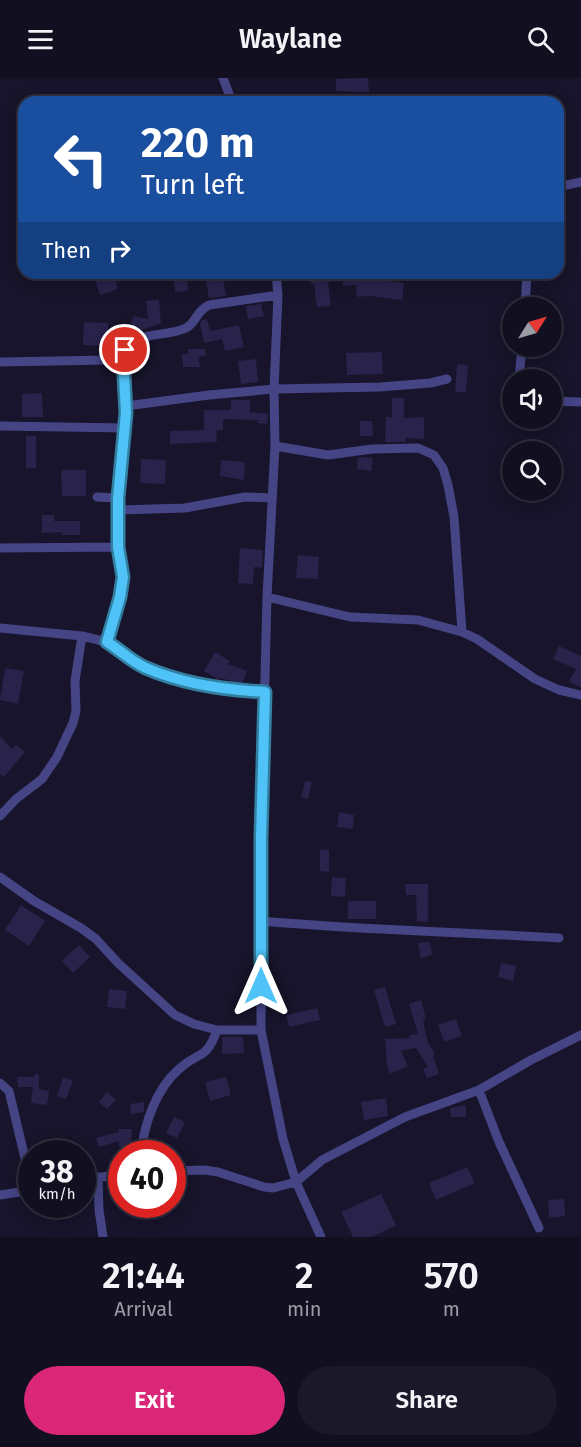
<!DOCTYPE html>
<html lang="en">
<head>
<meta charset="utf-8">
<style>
	:root { --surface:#110f20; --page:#1a1829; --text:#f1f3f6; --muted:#9c9ca5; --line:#302f3e; --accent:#db2777 }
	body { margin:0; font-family:"Fira Sans",sans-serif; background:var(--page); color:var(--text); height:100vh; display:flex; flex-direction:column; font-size:22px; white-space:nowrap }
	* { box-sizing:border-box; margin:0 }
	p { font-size:20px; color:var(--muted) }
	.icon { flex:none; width:33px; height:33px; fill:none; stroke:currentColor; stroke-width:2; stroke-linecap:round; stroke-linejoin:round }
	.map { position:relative; height:1159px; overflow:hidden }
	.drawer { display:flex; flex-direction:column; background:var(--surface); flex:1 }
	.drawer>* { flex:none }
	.top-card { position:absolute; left:18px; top:18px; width:546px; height:183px; border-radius:18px; box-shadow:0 3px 15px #0003,0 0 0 2px var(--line); background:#1a4fa0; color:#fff; overflow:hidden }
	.needle { width:39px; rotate:53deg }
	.buttons { position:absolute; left:502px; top:219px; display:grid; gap:12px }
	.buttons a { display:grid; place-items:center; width:60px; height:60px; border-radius:50%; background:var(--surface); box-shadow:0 3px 15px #0003,0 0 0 2px var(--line); font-size:30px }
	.speed { position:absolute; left:18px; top:1062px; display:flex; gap:12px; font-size:30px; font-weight:700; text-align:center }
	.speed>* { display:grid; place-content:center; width:78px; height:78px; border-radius:50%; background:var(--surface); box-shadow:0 3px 15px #0003,0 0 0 2px var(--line); line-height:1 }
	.speed small { font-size:15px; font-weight:400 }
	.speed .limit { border:9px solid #d22; background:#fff; color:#111 }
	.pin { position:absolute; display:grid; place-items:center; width:51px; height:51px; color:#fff; margin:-26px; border:3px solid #fff; border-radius:50%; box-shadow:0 2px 6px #0007 }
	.me { position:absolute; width:66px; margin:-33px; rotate:0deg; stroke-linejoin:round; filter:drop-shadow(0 0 4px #0008) }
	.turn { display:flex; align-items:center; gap:21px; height:126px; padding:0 24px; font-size:27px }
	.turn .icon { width:78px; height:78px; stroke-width:2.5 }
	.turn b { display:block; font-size:42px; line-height:51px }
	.then { display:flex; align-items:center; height:57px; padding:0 24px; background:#0003; gap:12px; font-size:22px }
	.eta { display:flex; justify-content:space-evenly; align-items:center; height:102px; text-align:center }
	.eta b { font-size:36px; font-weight:600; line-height:42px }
	.action { display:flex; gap:12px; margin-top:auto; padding:12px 24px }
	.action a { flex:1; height:69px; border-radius:36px; background:var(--accent); color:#fff; font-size:24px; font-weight:600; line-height:69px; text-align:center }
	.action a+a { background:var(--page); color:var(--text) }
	header { display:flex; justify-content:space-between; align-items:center; height:78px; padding:0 24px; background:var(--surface); font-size:27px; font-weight:600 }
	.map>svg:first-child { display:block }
	.building { fill:#29224a }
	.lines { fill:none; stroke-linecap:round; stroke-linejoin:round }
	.minor { stroke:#454485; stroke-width:9 }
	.route-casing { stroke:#337fa1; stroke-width:15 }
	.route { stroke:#4fc3f7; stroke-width:10 }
</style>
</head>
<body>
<header><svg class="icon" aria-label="menu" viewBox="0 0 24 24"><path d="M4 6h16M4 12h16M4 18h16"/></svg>Waylane<svg class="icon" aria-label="search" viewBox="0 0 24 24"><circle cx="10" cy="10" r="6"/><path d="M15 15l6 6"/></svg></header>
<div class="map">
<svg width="581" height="1159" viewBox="0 0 581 1159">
	<rect width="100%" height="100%" fill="#17142b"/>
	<path class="building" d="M368,0L369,14L336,13V1Z
		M93,195H113L118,211L100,217Z
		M211,195H222L226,218L209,220L205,196Z
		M310,195H361L362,200L404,205L402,222L369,218L357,219L356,207L343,208V202L328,204L331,228L317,229L314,206H311Z
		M187,201L188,213L175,214L174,202Z
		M159,222L161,245L137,254L130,253L133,238L148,241L146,223Z
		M261,226L264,238L248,241L246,228Z
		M207,241L210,253L239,247L244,269L225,273L222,261L204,265L200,246L202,242Z
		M84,244L108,245V268L83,267Z
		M188,271H205L206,277L198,279L200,289H183L182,276H188Z
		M382,274L383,296L347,297L346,275Z
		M256,281L258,304L241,306L238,283Z
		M457,286L468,287L466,314H455Z
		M42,315L43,339H22V316Z
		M392,320H404V340L424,339V361L405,360V364H385L386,339H392Z
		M231,322H250V334L268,336L267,346L257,345L258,342L223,341V352L216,353L217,364L170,366V353L204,352V332H231Z
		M360,343H372L373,358H360Z
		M26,358H36V390H26Z
		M365,379L373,380L371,393L357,391L358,380Z
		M141,381L166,382L165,406L140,405Z
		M221,382L245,384L244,402L220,398Z
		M61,392H86V418H62Z
		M42,437H54V443H80V457H62V454L42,455Z
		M240,470L263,472L262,490L254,489L253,506L238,505Z
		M298,477L319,479L318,501L296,500Z
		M559,568L581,578V610L569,603L576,591L553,581Z
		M215,574L230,583L228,586L247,593L242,606L220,600L219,602L204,593Z
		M5,590L24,593L18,626L0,622Z
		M0,658L12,671L16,667L25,674L4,699L0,696Z
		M305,703L312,704L308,721L301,719Z
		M339,734L354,737L353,751L337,749Z
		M320,771L329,772V794L320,793Z
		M332,799L346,800L345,819L331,818Z
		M405,806H428V844L417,843L416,817H406Z
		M348,823H376V841H348Z
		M21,827L45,843L29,868L5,852Z
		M430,864L432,876L421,881L418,865Z
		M79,867L90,879L73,895L62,883Z
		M501,885L516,888L513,903L498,899Z
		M385,909L396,946L385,949L374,912Z
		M109,911L127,913L125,931L107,929Z
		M421,922L426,941L423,942L428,965L435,976L433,978L439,996L427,1000L423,991L428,989L416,970L401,973L408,988L390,996L387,988L385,961L410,960L409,957L418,956L409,926Z
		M317,930L320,942L289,949L286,937Z
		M456,941L462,958L444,964L438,947Z
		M222,959H243L244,975L222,976Z
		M35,996H39V1011L49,1013L47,1027L31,1025L33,1009H18L17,999H35Z
		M63,999L73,1003L66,1021L57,1018Z
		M226,999L231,1017L210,1023L205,1004Z
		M107,1014L116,1022L107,1031L99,1024Z
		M386,1020L388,1038L364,1042L361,1024Z
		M144,1024V1034L131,1036L130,1026Z
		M466,1027V1039H451L450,1030Z
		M174,1039L185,1044L177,1060L166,1055Z
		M119,1051H132L131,1069H119V1063L99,1069L96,1060L119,1054Z
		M467,1089L475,1105L436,1122L429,1105Z
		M381,1116L396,1147L372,1159H353L341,1134Z
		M564,1121L565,1138L549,1140L548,1122Z"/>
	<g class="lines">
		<path class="minor" d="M223,0L232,24
			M558,109L581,104
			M276,195L278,217L274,311L275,368L267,519L261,760V952L283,1061L296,1104L321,1159
			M525,230L527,195
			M123,278C131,251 166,260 186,250C197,244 195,234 209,227L278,217
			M0,284L109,282L123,278L126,328
			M519,302L522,268
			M552,323L579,324
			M0,348L126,350V328L209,317L274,311L380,309L430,305L447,301
			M275,368L328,377L372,371L418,370L434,377L443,390L448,407L454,439L462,554
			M97,419L118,420L126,350
			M118,420L119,432L185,430L245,419L272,420
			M0,470L119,469V432
			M267,519L350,539L418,542L462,554L477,561L535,601L559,612L581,617
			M0,550L82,558L107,564L122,510L123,499L119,469
			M107,564C120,572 132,584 146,590C183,606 225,612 265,614
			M0,738L16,721L42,701L57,679L73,645L76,633L75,603L82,558
			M0,799L34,823L81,850L96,861L118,885L175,937L194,946L217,952H261
			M261,843C360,852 460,854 559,860
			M0,1005L9,1013L32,1110
			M479,1012L499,1064L539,1150
			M141,1076C144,1046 156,1011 179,991C200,972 206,983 217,952
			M172,1093L204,1092L218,1094L264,1109L273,1110L296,1104L322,1082L405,1039L479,1012L531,982L581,957
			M98,1099L99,1132L103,1159
			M82,1102L122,1096
			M0,1117L32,1112"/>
	</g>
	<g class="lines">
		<defs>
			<path id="route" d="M125,272L123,278L126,335L118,420V469L123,499L120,519L107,564C120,572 132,584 146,590C183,606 225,612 265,614L261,760V908"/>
		</defs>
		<use href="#route" class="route-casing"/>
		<use href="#route" class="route"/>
	</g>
</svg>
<div class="buttons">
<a><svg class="needle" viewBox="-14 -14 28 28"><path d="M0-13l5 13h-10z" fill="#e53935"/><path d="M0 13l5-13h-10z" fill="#9c9ca5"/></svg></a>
<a><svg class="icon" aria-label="sound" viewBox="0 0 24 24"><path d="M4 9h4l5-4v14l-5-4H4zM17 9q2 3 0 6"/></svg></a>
<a><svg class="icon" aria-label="search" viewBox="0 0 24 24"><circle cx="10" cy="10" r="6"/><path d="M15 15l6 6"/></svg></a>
</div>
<div class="speed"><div>38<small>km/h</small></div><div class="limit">40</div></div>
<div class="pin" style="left:125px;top:272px;background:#d93025"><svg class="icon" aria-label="arrive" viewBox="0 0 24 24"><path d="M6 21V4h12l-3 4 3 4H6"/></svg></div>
<svg class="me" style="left:261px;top:908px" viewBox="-20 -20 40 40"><path d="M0-17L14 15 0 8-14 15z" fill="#4fc3f7" stroke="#fff" stroke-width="4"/></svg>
<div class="top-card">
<div class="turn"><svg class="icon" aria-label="left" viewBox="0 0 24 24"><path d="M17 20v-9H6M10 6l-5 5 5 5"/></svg><div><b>220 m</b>Turn left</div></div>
<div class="then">Then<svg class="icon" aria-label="right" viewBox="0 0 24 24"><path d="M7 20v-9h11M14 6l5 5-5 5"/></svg></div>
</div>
</div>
<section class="drawer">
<div class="eta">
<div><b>21:44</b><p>Arrival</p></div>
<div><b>2</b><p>min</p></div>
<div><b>570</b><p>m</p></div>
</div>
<div class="action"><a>Exit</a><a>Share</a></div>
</section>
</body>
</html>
